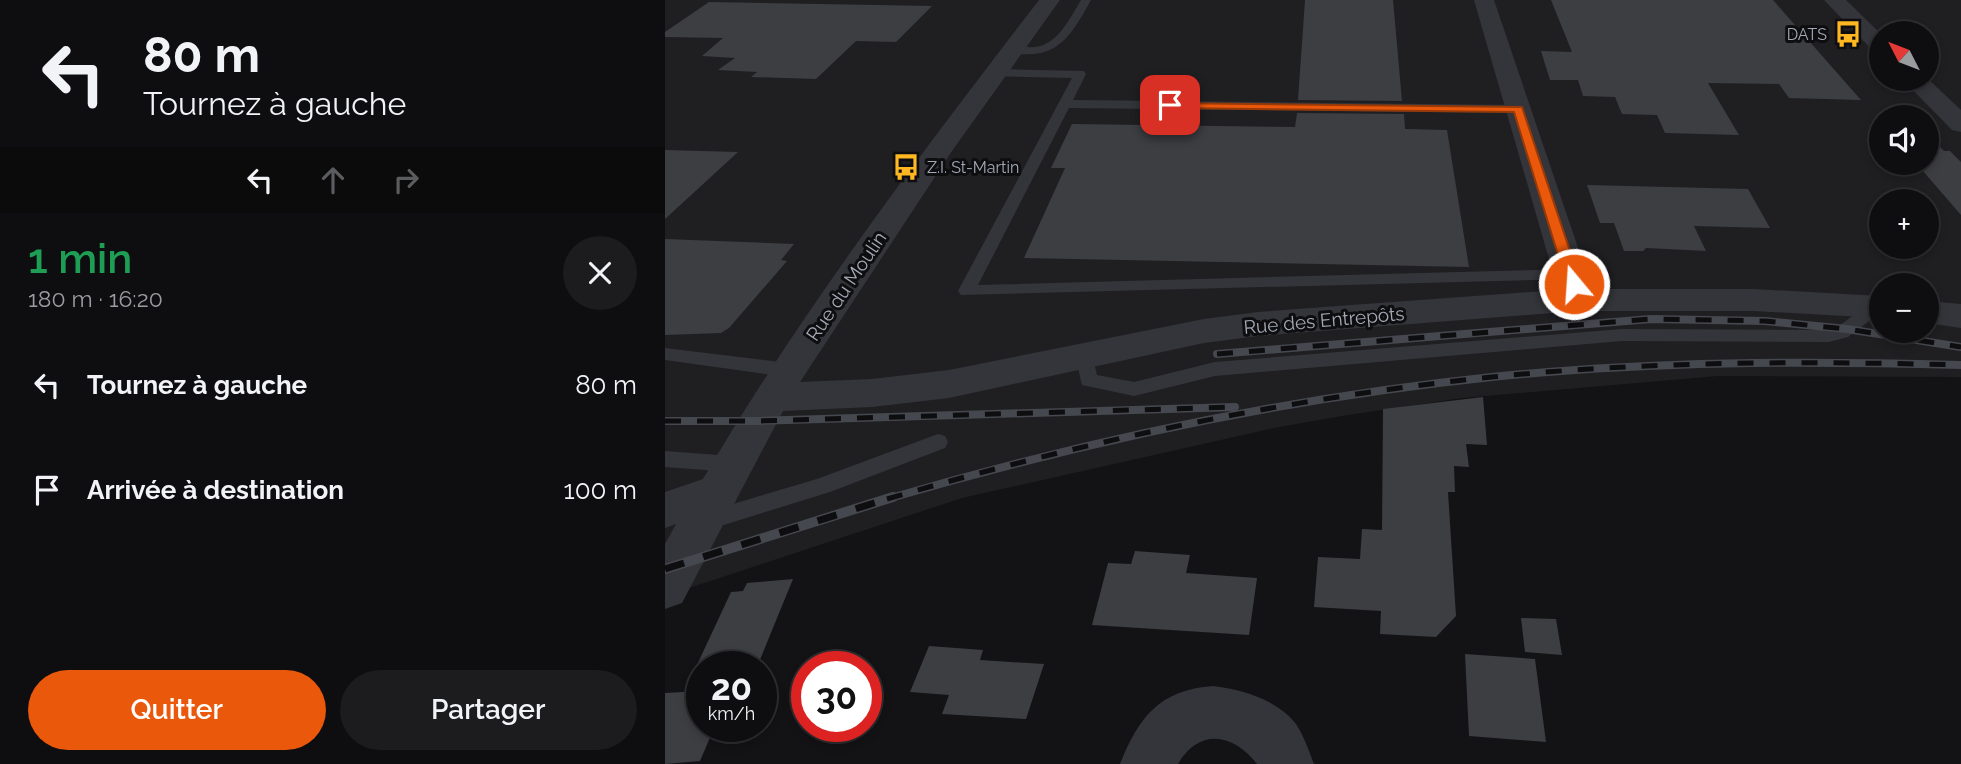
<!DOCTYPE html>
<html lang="fr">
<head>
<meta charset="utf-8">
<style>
	:root { --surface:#0e0e10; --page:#1c1c1e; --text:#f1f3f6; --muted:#9b9c9f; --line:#2e2e30; --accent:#ea580c }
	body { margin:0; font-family:Raleway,sans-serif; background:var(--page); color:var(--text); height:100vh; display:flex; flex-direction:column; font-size:26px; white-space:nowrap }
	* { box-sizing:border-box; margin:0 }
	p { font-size:23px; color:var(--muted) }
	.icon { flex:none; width:38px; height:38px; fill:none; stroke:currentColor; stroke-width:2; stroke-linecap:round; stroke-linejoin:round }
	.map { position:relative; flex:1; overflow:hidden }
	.drawer { display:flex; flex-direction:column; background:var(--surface); width:665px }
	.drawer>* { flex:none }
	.guide { background:#0e0e10; color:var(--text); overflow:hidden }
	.needle { width:46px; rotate:312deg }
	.fabs { position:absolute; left:1204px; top:21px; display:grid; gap:14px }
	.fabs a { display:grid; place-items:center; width:70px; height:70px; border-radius:50%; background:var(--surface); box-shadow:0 4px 10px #0003,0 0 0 2px var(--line); font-size:35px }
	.speed { position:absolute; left:21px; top:651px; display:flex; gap:14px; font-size:35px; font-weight:700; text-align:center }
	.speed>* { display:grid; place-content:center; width:91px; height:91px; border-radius:50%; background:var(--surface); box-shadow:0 4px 10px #0003,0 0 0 2px var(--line); line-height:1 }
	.speed small { font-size:18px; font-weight:400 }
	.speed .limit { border:10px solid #d22; background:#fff; color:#111 }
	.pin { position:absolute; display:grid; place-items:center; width:60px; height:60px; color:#fff; margin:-30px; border-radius:14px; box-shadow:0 4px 10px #0006 }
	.me { position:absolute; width:77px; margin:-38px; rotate:342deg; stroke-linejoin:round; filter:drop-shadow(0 0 5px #0008) }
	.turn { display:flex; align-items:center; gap:24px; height:147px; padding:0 28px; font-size:32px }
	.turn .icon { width:91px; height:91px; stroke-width:2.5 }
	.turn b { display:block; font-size:49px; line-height:60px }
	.lanes { display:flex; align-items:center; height:66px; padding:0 28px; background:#0003; justify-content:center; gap:35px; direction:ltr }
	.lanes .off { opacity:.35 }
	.round { display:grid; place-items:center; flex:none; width:74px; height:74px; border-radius:37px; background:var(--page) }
	.head { display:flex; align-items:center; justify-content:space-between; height:119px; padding:0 28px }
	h1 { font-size:42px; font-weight:600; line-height:52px; color:#1e9e55 }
	.action { display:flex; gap:14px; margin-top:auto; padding:14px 28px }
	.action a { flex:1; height:80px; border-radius:42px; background:var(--accent); color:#fff; font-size:28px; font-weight:600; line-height:80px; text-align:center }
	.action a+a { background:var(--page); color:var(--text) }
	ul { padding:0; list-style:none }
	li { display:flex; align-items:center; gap:21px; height:105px; padding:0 28px }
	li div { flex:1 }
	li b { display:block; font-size:26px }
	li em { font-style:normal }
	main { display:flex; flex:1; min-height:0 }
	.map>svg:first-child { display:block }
	.built { fill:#1f1f22; fill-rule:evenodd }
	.building { fill:#3c3e42 }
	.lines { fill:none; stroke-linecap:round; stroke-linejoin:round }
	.service { fill:#34353a; fill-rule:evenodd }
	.minor { fill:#34353a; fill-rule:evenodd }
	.rail-far1-casing { stroke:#46484f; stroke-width:8 }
	.rail-casing { stroke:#46484f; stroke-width:10 }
	.rail-far1 { stroke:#0e0e10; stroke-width:5; stroke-dasharray:16; stroke-linecap:butt }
	.rail { stroke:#0e0e10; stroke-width:7; stroke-dasharray:20; stroke-linecap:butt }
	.route { fill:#ea580c; stroke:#983908; stroke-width:2 }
	.labels { text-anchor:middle; stroke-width:6; stroke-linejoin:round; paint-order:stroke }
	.far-poi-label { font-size:16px; fill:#a3a9b6; stroke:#0e0e10; text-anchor:end }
	.street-label { font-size:19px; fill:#a3a9b6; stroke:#0e0e10 }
</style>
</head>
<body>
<main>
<section class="drawer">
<div class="guide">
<div class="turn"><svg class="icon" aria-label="left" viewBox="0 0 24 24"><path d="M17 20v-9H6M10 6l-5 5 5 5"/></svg><div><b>80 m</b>Tournez à gauche</div></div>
<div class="lanes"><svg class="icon" aria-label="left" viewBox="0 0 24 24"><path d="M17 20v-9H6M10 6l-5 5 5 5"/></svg><svg class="icon off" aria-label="ahead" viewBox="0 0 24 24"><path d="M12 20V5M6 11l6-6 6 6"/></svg><svg class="icon off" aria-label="right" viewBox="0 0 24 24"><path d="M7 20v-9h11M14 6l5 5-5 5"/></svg></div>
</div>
<div class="head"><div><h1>1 min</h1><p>180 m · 16:20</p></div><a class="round"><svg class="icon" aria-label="close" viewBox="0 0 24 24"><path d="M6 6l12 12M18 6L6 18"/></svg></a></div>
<ul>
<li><svg class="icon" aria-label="left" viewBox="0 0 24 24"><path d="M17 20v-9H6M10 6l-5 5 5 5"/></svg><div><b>Tournez à gauche</b></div><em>80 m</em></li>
<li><svg class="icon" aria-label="arrive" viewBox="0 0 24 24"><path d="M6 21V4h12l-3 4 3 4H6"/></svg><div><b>Arrivée à destination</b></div><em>100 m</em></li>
</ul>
<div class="action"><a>Quitter</a><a>Partager</a></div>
</section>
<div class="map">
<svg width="1296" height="764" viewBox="0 0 1296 764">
	<rect width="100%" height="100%" fill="#131315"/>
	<path class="built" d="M0,0H1296V377L1053,376L797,398L683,415L614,427L297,498L0,596ZM1216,33H1262V79H1216ZM1216,117H1262V163H1216ZM1216,201H1262V247H1216ZM1216,285H1262V331H1216Z"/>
	<path class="building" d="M640,0H728L737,101L633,100Z
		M886,0H1108L1196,100L1124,98L1114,84L1043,83L1074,135L1000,133L992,115L957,114L950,97L918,96L913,80H885L876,51L907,52Z
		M44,2L267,6L231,42L191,41L151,79L86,77L92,72L53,70L70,58L37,56L58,38L0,37V32Z
		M632,113L739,114L740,129L782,130L804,267L359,258L400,168H386L407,124L630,127Z
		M1262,133L1279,151H1285L1296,162V215L1251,163H1262Z
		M0,150L73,152L0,219Z
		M922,185L1083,189L1105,228L1029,226L1041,251L981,248L978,251H959L949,223H935Z
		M0,239L129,244L116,260L122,261L64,328L56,333L0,335Z
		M818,397L822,445L801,444L804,467L789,466L790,492H783L791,616L771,637L715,634L716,611L649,607L653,557L695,559L697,529L717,530L718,409Z
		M470,551L525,555L521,573L592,578L584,635L427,625L443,563L466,564Z
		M128,579L92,667H31L66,592L78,591L82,583Z
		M856,618L891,619L897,655L860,652Z
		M264,646L318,650L315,660L379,664L361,719L277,714L284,695L245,692Z
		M800,654L870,659L881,742L804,736Z
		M37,691V726H50L35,761L0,764V693Z"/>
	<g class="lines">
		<path class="service" d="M416,0H426C405,38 391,62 343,52L341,50C349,44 359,48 369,47C392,46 405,18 416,0Z
			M329,69L419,71L421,74L408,100L853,105L859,109L853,113L404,108L313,285L905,269L913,274L905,279L296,295L293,291L407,78L325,76L323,73Z
			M1211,301L1216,303V312L1183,337L1164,342L957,341L550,376L469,396L417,385L410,356L412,351H426L432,375L469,382L550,362L957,329L1164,330L1171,328L1205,303Z
			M0,348L123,363L130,365L132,370L130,375L123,377L0,360Z
			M273,434L280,436L283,442L280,448L165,492L39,531L31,529L28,522L31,515L152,479Z
			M0,451L67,456L74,458L78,464L74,470L67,472L0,467Z"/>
		<path class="minor" d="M374,0H395L287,151L135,382L207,379L284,370L539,319L593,312L893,290L809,0H829L927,289H1089L1216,296V318L1089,311H913L593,336L539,343L284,398L207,407L118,411L17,603L0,609V544L11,524L0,528V492L38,479C136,311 255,155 374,0Z
			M1159,0H1181L1216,34V53L1208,51Z
			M1262,78L1296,110V132L1287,130L1237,79Z
			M1262,301L1296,304V328L1262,323Z
			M548,686C576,689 613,700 631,724C639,736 644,751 649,764H592C568,733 534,728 513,764H455C474,717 494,690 548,686Z"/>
		<defs>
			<path id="rail-far1" d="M552,354L986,319L1100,321L1182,329L1296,347
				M0,421H92L570,407
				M222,499C420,441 622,398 827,377C983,361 1140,361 1296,365"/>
			<path id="rail" d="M0,569L228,497"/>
		</defs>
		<use href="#rail-far1" class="rail-far1-casing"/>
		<use href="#rail" class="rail-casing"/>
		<use href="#rail-far1" class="rail-far1"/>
		<use href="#rail" class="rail"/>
	</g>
	<path class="route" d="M501,103L857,107L916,284L909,289L902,284L849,112L505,108L500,105Z"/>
	<defs>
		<symbol id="bus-bare" viewBox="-9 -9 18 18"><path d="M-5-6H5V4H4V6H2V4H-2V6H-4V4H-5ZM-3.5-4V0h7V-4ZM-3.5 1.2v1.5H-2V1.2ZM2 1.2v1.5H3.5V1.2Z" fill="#ffb821" stroke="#0e0e10" stroke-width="2.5" paint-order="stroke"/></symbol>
	</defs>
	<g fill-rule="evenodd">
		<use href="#bus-bare" x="1164" y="15" width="38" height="38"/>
		<use href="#bus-bare" x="222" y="148" width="38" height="38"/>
	</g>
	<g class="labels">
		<g class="far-poi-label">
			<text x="1162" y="40">DATS</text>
			<text x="262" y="173" text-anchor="start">Z.I. St-Martin</text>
		</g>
		<g class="street-label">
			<text transform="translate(181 286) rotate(-56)" y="7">Rue du Moulin</text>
			<text transform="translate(659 320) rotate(-5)" y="7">Rue des Entrepôts</text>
		</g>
	</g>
</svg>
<div class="fabs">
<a><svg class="needle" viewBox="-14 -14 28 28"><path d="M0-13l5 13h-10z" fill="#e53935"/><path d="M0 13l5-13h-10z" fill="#9b9c9f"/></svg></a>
<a><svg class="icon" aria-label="sound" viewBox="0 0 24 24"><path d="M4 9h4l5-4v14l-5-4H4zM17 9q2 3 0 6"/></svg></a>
<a>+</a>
<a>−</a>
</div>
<div class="speed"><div>20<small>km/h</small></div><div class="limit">30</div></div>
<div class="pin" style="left:505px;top:105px;background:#d93025"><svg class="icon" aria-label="arrive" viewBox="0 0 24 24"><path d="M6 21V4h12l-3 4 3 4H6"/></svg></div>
<svg class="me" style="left:909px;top:284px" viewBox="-20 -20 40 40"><circle r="17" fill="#ea580c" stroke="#fff" stroke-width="3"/><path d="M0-11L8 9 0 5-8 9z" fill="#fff"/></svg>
</div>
</main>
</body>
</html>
